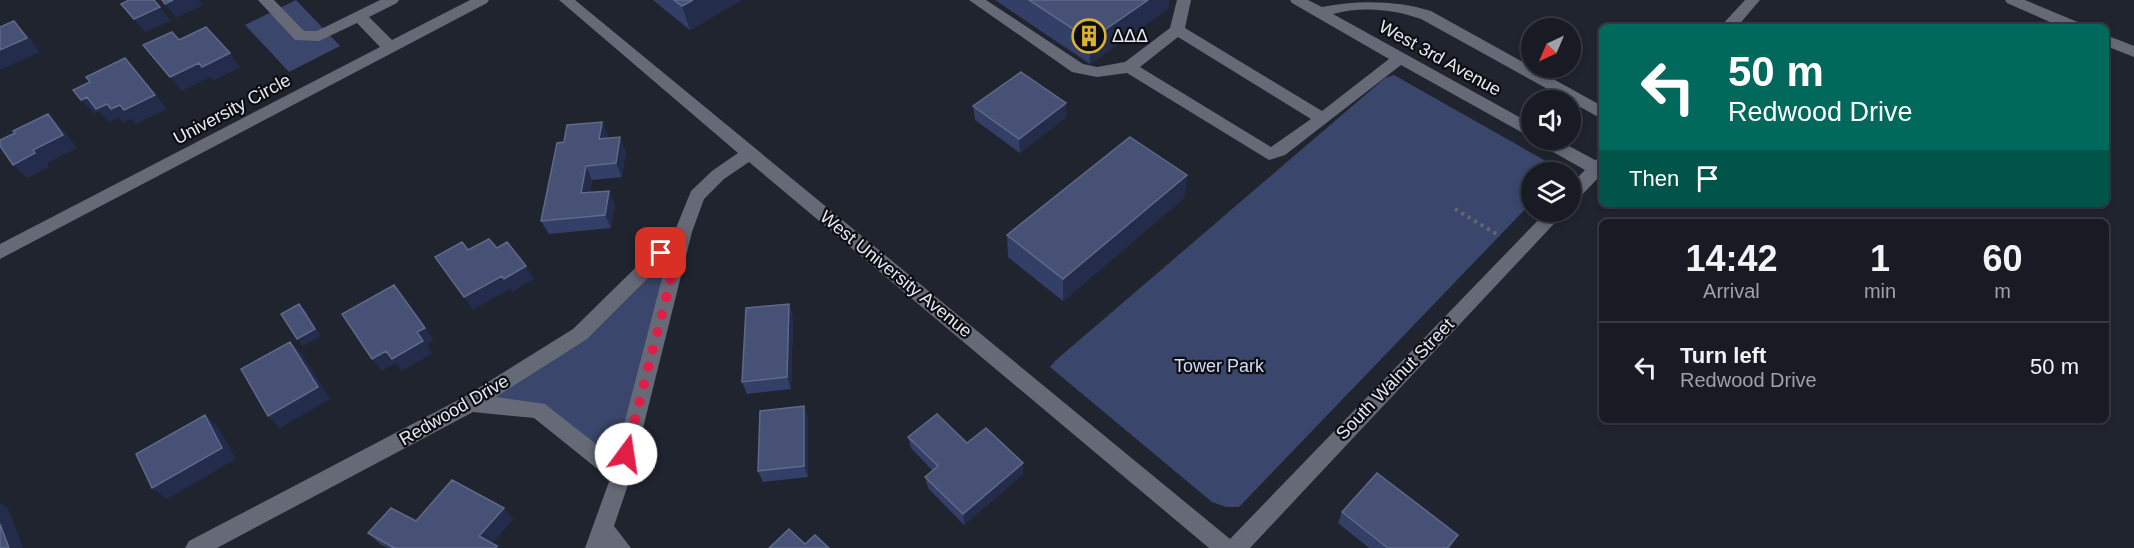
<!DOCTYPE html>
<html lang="en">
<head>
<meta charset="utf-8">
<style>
	:root { --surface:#181b23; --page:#21242b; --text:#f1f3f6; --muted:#9fa1a6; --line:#363941 }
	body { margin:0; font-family:Arial,sans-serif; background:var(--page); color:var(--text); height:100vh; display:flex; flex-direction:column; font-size:22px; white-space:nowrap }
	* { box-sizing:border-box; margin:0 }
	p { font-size:20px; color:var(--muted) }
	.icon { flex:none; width:33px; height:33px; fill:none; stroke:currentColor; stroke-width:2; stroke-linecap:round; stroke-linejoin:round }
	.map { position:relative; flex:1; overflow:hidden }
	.side { position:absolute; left:1599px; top:219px; width:510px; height:204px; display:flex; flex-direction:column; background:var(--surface); border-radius:9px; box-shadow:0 3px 9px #0003,0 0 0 2px var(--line) }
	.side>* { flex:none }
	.top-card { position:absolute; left:1599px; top:24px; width:510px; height:183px; border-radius:9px; box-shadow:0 3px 9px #0003,0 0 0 2px var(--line); background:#00695c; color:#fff; overflow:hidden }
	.needle { width:39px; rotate:224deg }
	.tools { position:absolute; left:1521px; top:18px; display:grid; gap:12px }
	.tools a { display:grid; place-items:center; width:60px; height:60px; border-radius:50%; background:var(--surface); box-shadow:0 3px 9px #0003,0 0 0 2px var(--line); font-size:30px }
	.pin { position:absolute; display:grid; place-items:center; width:51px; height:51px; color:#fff; margin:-26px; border-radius:12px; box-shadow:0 3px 9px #0006 }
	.me { position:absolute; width:66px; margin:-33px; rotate:14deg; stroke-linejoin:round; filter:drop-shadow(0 0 4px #0008) }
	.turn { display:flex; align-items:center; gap:21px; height:126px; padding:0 30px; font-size:27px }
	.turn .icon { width:78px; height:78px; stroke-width:2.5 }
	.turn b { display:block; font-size:42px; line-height:51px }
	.then { display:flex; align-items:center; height:57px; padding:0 30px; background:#0003; gap:12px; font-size:22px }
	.eta { display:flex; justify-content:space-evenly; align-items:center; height:102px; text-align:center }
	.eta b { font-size:36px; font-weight:700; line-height:42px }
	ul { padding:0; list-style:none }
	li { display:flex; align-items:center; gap:18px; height:90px; padding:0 30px; border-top:2px solid var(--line) }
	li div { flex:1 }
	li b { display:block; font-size:22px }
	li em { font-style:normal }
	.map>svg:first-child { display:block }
	.green { fill:#3a466b }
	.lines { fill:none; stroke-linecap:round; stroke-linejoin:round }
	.path { stroke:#646771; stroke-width:4; stroke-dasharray:3 4.5; stroke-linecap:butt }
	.minor { fill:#666a77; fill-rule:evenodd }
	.wall { fill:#333f66 }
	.shaded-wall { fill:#232c4a }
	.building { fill:#465175; stroke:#5f6989; stroke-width:1.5 }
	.route { stroke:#e11d48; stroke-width:10; stroke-dasharray:0 18 }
	.labels { text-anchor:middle; stroke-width:4.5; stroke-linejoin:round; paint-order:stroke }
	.poi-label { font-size:18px; fill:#e7eaf1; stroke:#0c0e13; text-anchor:start }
	.street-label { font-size:18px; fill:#e7eaf1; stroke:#0c0e13 }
	.park-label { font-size:18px; fill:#d1dcf9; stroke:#0c0e13 }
</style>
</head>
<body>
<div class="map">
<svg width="2134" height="548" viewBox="0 0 2134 548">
	<rect width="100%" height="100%" fill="#20242f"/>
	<path class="green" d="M296,0L340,46L289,72L245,25Z
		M1394,75L1544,160L1553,172H1532L1531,203L1239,507H1226L1212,502L1050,367L1056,360L1385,78Z
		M683,232L621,476L538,410L471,403L580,334Z"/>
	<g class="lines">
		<path class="path" d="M1455,209L1498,235"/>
		<path class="minor" d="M258,0H274L304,31H317L380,0H399L397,3L369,17L392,40L470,0H489L487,3L0,259V244L380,47L357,23L319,41L295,40Z
			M559,0H575L1230,539L1546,212H1565L1250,548H1209L749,162L724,179L704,199L692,232L631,476L614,526L631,548H585L610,479L534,418L473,412L217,548H185L189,541L464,397L573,329L676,228L691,191L712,171L738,153ZM667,259L615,459L545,404L496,397L587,339Z
			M969,0H986L1083,64L1097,67L1125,62L1170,28L1177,0H1191L1185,28L1322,111L1389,59L1292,3L1290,0H1308L1322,7C1357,0 1396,0 1431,11L1602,106V119L1421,19C1393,9 1362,6 1333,14L1532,124V138L1401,65L1285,155L1269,160L1127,73L1097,77L1072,72ZM1178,37L1311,119L1271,147L1140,67Z
			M1745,0H1760L1737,27H1720Z
			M2005,0H2025L2080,23L2083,27H2061L2007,3Z
			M2106,35L2134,46V57L2106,46Z
			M1537,140H1558L1595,160L1602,158V174L1576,201L1570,202V185L1585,170L1539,144Z"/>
	</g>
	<path class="wall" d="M653,0H741L690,30Z
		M995,0H1169V8L1090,64Z
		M973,106L1066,117L1020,153L975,120Z
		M602,122L608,135L607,138L626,151L622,177L592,180L590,193L615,204L611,228L549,234L541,221L564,142Z
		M1187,175L1184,198L1063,301L1008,257L1007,235Z
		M789,304L793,317L791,389L747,394L742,382Z
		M804,406L808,418V477L763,482L758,471Z
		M908,437L967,443L1023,474L964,525L928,488L925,477L933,471L911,448Z
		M1342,512L1458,535L1450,548H1369L1338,523Z
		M513,519L492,543L499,548H388L380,544L368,533L416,521Z"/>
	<path class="shaded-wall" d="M173,0H199L203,5L176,18L165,4Z
		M693,0H741L690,30L682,6Z
		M1148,0H1169V8L1090,64V40Z
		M160,7L171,21L145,32L134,19Z
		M14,21L27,35L40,52L0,70V50Z
		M230,53L240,67L213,81L202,67Z
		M125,58L167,109L136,124L131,119L123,123L119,117L109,122L99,111L94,114L81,100L87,97L107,104L120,105Z
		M199,63L210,77L182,91L170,77Z
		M1066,103V117L1020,153L1019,139Z
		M48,114L61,127L77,148L47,163L49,167L27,178L13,165L33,150Z
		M602,122L608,135L605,152L599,139Z
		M620,137L626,151L622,177L616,163Z
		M586,166L592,180L588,207L581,193Z
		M1187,175L1184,198L1063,301V279Z
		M609,191L615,204L611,228L605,215Z
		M526,266L534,279L512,292L504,279Z
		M502,276L510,289L473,310L464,297Z
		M394,285L434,340L427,345L433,353L402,371L396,363L382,371L372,359L417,332Z
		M299,304L306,311L321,336L303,346L297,339Z
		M789,304L793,317L791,389L787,377Z
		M290,342L302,354L330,399L280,428L268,416Z
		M804,406L808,418V477L804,466Z
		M205,415L218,427L236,459L167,499L152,488Z
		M1023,463V474L964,525L963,514Z
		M0,503L8,508L23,548H9L0,524Z
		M504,508L513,519L489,547L479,536Z"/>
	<path class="building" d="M129,0H154L160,7L134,19L121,4Z
		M162,0H173L165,4Z
		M674,0H693L682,6Z
		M1029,0H1148L1090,40Z
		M14,21L27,38L0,50V27Z
		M206,27L230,53L202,67L199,63L170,77L143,45L172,32L179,40Z
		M125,58L155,95L124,110L120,105L111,109L107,104L96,109L87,97L81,100L73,90L90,82L86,77Z
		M1021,72L1066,103L1019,139L973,106Z
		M48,114L63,135L33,150L35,153L13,165L0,146V140L15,133L13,131Z
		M602,122L599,139L620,137L616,163L586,166L581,193L609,191L605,215L541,221L557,143L564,142L567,125Z
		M1130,137L1187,175L1063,279L1007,235Z
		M489,239L497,248L507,242L526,266L504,279L502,276L464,297L435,257L462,242L468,250Z
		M394,285L425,328L417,332L423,341L392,359L386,351L372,359L342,314Z
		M299,304L315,329L297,339L281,314Z
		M789,304L787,377L742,382L746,308Z
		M290,342L318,387L268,416L241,369Z
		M804,406V466L758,471L760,411Z
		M937,414L967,443L986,428L1023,463L963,514L925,477L938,466L908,437Z
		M205,415L222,448L152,488L136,454Z
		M1377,473L1458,535L1447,548H1388L1342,512Z
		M452,480L504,508L479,536L497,546L495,548H392L393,547L368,533L391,508L416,521Z
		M0,524L9,548H0Z
		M789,529L805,544L815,535L829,548H769Z"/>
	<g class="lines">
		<path class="route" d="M626,454L683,232L661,253"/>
	</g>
	<defs>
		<symbol id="building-ring" viewBox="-11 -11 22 22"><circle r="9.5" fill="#0c0e13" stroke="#dcb233" stroke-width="1.5"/><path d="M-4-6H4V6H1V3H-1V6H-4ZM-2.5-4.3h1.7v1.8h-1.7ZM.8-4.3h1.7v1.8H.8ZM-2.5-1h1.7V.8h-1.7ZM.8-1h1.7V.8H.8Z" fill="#dcb233"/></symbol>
	</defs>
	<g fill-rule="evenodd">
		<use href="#building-ring" x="1070" y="17" width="38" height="38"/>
	</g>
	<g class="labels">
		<g class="poi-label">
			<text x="1112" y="42">ΔΔΔ</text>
		</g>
		<g class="street-label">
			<text transform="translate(1440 58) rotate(29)" y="6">West 3rd Avenue</text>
			<text transform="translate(232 109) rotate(-28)" y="6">University Circle</text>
			<text transform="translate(896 274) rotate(39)" y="6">West University Avenue</text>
			<text transform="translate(1395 379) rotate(-46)" y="6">South Walnut Street</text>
			<text transform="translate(454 410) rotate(-30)" y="6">Redwood Drive</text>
		</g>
		<g class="park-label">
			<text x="1219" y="372">Tower Park</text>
		</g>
	</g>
</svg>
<div class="tools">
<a><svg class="needle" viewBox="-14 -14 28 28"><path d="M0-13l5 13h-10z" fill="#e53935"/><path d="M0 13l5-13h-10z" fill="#9fa1a6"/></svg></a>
<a><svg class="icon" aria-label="sound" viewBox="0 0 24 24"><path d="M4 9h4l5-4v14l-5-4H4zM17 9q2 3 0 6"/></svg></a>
<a><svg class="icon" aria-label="layers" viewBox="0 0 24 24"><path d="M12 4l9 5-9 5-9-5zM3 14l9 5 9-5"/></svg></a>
</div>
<div class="pin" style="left:661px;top:253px;background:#d93025"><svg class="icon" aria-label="arrive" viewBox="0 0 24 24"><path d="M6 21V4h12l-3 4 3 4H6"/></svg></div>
<svg class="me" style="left:626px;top:454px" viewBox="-20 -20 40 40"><circle r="19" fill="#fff"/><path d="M0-13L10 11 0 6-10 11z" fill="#e11d48"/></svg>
<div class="top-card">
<div class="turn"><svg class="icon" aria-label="left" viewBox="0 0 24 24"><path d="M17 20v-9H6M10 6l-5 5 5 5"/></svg><div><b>50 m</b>Redwood Drive</div></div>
<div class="then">Then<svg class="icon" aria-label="arrive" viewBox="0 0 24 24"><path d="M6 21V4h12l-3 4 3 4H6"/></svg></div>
</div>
<section class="side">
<div class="eta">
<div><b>14:42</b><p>Arrival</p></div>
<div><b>1</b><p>min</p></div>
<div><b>60</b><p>m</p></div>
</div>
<ul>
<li><svg class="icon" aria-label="left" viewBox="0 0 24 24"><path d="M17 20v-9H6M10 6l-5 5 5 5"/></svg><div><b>Turn left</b><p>Redwood Drive</p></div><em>50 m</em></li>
</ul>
</section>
</div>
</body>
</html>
